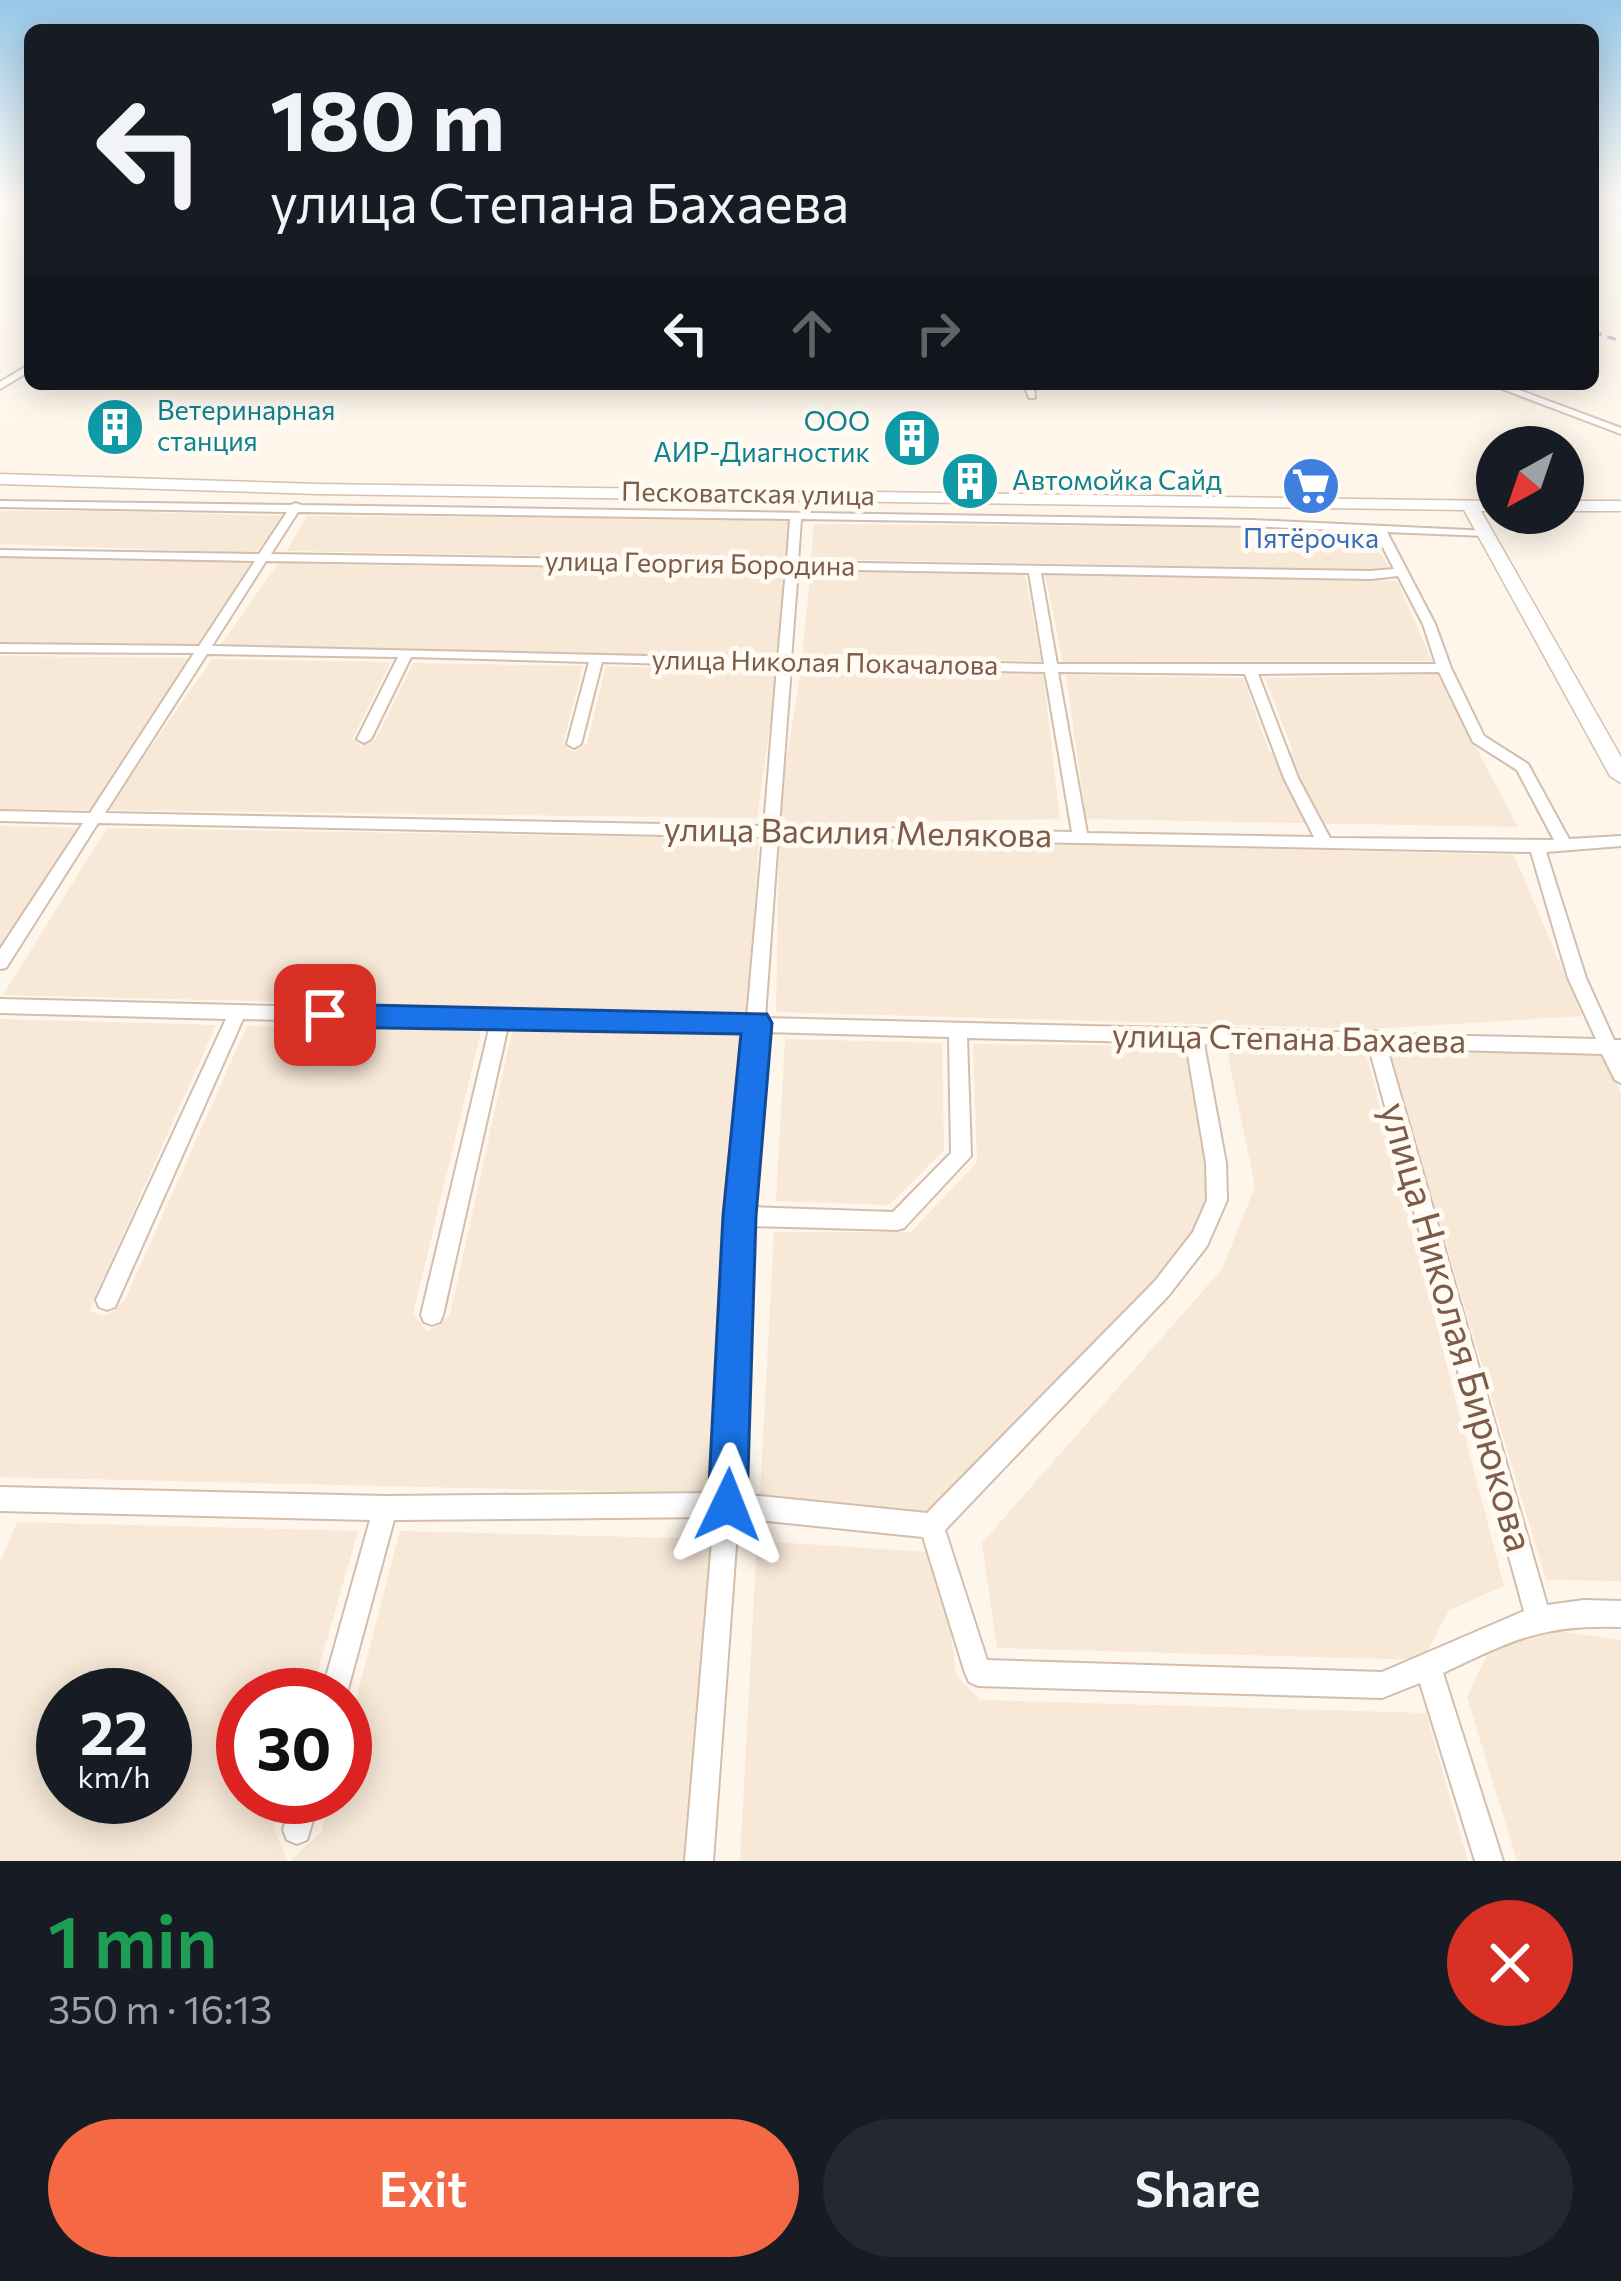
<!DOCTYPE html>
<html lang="en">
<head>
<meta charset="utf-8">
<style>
	:root { --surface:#171b24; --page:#242831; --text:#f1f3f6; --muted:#9ea1a6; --accent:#f46843 }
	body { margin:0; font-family:Commissioner,sans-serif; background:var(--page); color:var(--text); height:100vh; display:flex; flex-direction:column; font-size:45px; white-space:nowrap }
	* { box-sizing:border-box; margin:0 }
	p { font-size:39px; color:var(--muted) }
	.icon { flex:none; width:66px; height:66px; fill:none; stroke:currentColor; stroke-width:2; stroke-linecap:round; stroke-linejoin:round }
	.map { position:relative; height:1861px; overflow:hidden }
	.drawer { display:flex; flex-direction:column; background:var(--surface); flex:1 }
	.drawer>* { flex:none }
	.banner { position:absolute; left:24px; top:24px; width:1575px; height:366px; border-radius:18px; box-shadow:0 6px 30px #0003; background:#171b24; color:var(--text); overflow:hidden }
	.needle { width:78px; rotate:220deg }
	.controls { position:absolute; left:1476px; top:426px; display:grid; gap:24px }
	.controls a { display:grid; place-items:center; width:108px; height:108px; border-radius:50%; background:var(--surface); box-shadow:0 6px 30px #0003; font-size:60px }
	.speed { position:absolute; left:36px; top:1668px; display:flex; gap:24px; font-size:60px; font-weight:700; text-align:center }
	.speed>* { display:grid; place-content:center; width:156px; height:156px; border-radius:50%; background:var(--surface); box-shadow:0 6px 30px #0003; line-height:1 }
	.speed small { font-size:30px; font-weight:400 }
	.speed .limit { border:18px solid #d22; background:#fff; color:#111 }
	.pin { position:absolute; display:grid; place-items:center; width:102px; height:102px; color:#fff; margin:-51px; border-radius:24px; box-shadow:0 6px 18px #0006 }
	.me { position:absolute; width:132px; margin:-66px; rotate:2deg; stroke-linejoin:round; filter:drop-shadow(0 0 9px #0008) }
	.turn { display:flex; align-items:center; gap:42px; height:252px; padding:0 48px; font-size:54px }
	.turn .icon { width:156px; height:156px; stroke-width:2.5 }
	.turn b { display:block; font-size:84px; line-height:102px }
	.lanes { display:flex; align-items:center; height:114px; padding:0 48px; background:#0003; justify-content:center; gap:60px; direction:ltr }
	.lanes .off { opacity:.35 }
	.round { display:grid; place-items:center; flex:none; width:126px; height:126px; border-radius:63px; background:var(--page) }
	.head { display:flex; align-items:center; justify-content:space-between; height:204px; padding:0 48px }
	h1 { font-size:72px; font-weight:600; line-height:90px; color:#1e9e55 }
	.button { display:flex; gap:24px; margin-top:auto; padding:24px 48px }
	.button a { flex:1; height:138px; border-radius:72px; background:var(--accent); color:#fff; font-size:48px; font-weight:600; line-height:138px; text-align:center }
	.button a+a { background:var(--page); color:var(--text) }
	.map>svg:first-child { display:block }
	.residential { fill:#f7e8d7; fill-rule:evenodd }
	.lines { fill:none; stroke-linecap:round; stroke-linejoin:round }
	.minor-casing { stroke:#d3bdad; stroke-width:4 }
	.secondary-casing { stroke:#d9c0ac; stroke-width:3 }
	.minor { fill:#fff; fill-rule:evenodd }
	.secondary { fill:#fff; fill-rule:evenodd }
	.rail { stroke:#b9a5cc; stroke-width:3; stroke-dasharray:9 6; stroke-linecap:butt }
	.route { fill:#1a73e8; stroke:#114b97; stroke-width:3 }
	.labels { text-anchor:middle; stroke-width:10; stroke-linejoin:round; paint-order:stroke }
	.far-culture-label { font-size:27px; fill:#0d838f; stroke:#fffaf2; text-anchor:start }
	.far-street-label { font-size:27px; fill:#7d5b49; stroke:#fffaf2 }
	.far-shop-label { font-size:27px; fill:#366cbe; stroke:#fffaf2 }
	.street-label { font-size:33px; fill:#7d5b49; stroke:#fffaf2 }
	.near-street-label { font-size:39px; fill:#7d5b49; stroke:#fffaf2 }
</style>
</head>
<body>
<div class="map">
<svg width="1621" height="1861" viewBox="0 0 1621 1861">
	<rect width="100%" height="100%" fill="#fef6ea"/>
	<path class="residential" d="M0,511H101L288,516L255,553L0,544Z
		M307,516L790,519L787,560L287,551Z
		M814,524L1254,527L1378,533L1377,548L1391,570L811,559Z
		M0,557L260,561L198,646L0,643Z
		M280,561L343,565L791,569L780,657L220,646Z
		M811,569L1025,574L1041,661L802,657Z
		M1045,574L1397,581L1432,661L1063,662Z
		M0,656L190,658L92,810L0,809Z
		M212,659L391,662L353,738L361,746L376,739L413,663L583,666L563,744L573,752L587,744L606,666L778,670L757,818L107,810Z
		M801,670L1043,674L1060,819L790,824L778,810Z
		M1437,674L1518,827L1086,819L1066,675L1243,678L1269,751L1284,759L1293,751L1265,678Z
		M0,826L81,828L0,944Z
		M107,828L759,839L748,1013L3,995Z
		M779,837L1514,855L1582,1016L1373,1029L776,1012Z
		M0,1019L216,1025L89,1311L106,1316L125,1300L247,1026L481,1031L413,1314L428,1332L450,1315L512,1032L746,1033L719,1494L0,1477Z
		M785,1039L942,1043L944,1150L889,1205L776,1201Z
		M973,1044L1185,1046L1210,1172L1202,1212L1182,1249L930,1511L760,1496L774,1232H911L977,1162Z
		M1387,1045L1604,1053L1621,1093V1581L1546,1580Z
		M1227,1050L1366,1054L1504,1586L1449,1610L1423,1660L997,1648L982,1543L1222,1269L1255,1187Z
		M17,1522L358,1531L311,1695H243V1797H283L274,1829L288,1861H0V1562ZM63,1695H165V1797H63Z
		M400,1531L715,1539L690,1861H290L321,1832L330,1797H345V1741Z
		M757,1541L941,1553L956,1675L980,1700L1426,1713L1468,1861H740Z
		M1543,1629L1621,1640V1861H1517L1467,1697L1487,1655Z"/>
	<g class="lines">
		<defs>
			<path id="minor" d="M1593,204L1621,210V214L1593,208Z
				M30,364V371L0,389V382Z
				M1024,384H1034L1035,398H1029Z
				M1489,384H1503L1621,428V434Z
				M0,501L291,505L296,503L301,505L1252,520L1490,531V535L1486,536L1387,532L1435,624L1451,668L1484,736L1528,764L1569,839L1621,836V846L1546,852L1586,978L1614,1040H1621V1083L1615,1080L1602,1054L1387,1048L1547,1605L1584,1600L1621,1601V1627C1542,1624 1513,1640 1443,1673L1503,1861H1475L1420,1683L1382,1698L978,1686L969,1682L965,1673L923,1537L738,1518L713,1861H685L714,1517L394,1520L345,1700V1695H321L370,1520L0,1511V1487L385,1496L716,1493L730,1216L746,1032L508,1026L443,1315L440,1322L432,1325L424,1322L421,1315L490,1025L243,1019L115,1307L107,1310L99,1307L96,1300L226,1019L0,1013V999L747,1018L763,837L98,823L6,968L0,969V949L83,823L0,821V811L90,813L194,653L0,652V644L199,646L255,561L0,556V550L259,554L287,512L0,507ZM298,512L790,519L787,562L271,554ZM801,519L1252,526L1375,532L1394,569L1371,571L798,562ZM266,561L786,569L778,659L212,646ZM798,569L1029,573L1044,664L791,659ZM1041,573L1371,579L1398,576L1423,624L1436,664H1057ZM207,654L398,657L357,739L364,743L371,739L411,657L589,662L567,744L574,748L581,744L602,662L777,667L764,826L105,813ZM791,667L1045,672L1072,832L779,826ZM1058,672L1245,674L1284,778L1314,837L1087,833ZM1439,672L1473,742L1517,770L1554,840L1330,838L1298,778L1258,674ZM778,837L1531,852L1568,978L1596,1039L1382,1034L1375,1031L1368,1033L765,1018ZM764,1032L949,1037L951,1153L893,1212L751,1207ZM967,1038L1186,1043L1206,1163L1207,1200L1193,1232L1155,1281L927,1513L739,1494L750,1226L897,1230L904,1228L971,1156ZM1204,1044L1369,1048L1524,1611L1382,1672L987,1660L945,1530L1169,1295L1207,1246L1227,1200L1226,1163Z
				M292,1797H320L307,1840L297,1844L287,1840L283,1830Z"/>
			<path id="secondary" d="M0,474L318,484L1497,501V511H1481L1621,757V783L1610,776L1464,510L318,494L0,484Z
				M1563,501H1621V511H1563Z"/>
		</defs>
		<use href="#minor" class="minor-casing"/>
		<use href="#secondary" class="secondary-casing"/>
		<use href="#minor" class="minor"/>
		<use href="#secondary" class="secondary"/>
		<path class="rail" d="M1593,332L1621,341"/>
	</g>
	<linearGradient id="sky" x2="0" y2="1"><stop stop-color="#96c8e9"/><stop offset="0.43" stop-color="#fffbf6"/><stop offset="1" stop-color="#fffbf6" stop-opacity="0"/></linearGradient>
	<rect width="1621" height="460" fill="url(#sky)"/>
	<path class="route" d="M325,1004L767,1014L772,1023L756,1216L747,1505L742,1519L728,1525L713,1519L708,1505L723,1216L741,1034L325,1027L314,1023L310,1015L314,1007Z"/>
	<defs>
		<symbol id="building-disc" viewBox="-11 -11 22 22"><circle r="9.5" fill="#0f9aa8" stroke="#fffaf2"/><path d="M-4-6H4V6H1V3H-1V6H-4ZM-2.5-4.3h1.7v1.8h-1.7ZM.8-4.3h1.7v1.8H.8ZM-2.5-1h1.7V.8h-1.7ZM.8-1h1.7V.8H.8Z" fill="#fff"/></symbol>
		<symbol id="supermarket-disc" viewBox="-11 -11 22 22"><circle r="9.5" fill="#3f7fe0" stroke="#fffaf2"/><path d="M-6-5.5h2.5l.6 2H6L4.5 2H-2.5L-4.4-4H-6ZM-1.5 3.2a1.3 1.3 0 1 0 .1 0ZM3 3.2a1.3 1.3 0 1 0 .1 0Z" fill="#fff"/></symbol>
	</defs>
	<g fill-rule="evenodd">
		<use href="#building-disc" x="82" y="394" width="66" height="66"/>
		<use href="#building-disc" x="879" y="405" width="66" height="66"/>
		<use href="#building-disc" x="937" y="448" width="66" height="66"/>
		<use href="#supermarket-disc" x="1278" y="453" width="66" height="66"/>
	</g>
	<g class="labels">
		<g class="far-culture-label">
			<text x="157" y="420">Ветеринарная<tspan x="157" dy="31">станция</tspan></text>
			<text x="870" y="431" text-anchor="end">ООО<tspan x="870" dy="31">АИР-Диагностик</tspan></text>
			<text x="1012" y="490">Автомойка Сайд</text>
		</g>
		<g class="far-street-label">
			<text transform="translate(748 494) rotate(1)" y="9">Песковатская улица</text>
			<text transform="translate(700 564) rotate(1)" y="9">улица Георгия Бородина</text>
			<text transform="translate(825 663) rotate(1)" y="9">улица Николая Покачалова</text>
		</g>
		<g class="far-shop-label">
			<text x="1311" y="548">Пятёрочка</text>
		</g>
		<g class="street-label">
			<text transform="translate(858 832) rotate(1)" y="12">улица Василия Мелякова</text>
			<text transform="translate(1289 1038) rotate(1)" y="12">улица Степана Бахаева</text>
		</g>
		<g class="near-street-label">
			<text transform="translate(1457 1327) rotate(74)" y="14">улица Николая Бирюкова</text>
		</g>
	</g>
</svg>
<div class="controls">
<a><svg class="needle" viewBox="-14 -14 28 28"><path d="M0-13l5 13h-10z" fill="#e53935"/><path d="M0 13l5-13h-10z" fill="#9ea1a6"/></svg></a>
</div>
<div class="speed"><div>22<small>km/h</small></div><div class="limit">30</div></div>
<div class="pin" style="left:325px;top:1015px;background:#d93025"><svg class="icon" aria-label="arrive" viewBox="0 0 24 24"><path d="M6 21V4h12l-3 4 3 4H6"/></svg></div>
<svg class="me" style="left:728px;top:1505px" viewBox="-20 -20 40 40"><path d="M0-17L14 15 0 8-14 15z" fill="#1a73e8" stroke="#fff" stroke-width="4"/></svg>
<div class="banner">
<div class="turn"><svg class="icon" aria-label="left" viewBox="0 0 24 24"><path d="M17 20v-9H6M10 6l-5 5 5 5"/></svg><div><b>180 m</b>улица Степана Бахаева</div></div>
<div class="lanes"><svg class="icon" aria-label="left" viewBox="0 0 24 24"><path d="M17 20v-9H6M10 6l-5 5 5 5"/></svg><svg class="icon off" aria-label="ahead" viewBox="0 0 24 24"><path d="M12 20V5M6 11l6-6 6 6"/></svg><svg class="icon off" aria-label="right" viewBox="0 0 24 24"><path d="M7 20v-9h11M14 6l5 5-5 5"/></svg></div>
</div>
</div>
<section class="drawer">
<div class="head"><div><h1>1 min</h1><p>350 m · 16:13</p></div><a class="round" style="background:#d93025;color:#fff"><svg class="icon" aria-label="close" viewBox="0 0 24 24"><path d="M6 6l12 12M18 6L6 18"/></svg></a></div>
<div class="button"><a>Exit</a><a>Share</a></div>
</section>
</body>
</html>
